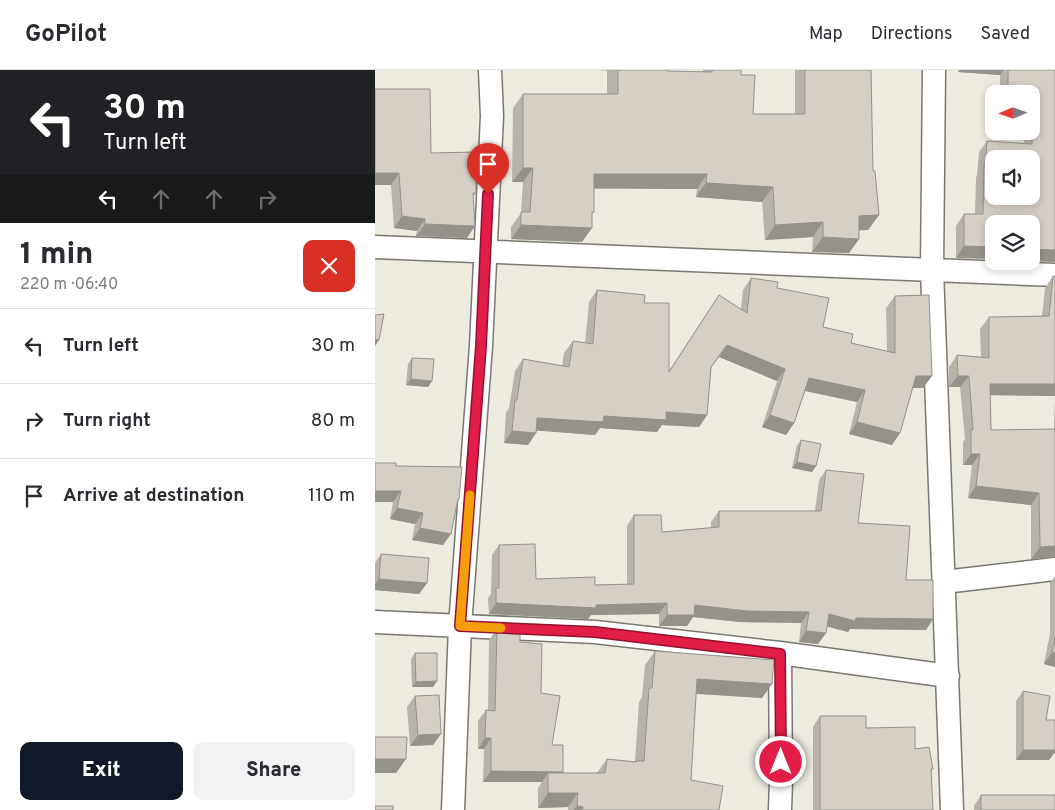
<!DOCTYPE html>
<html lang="en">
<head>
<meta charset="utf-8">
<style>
	:root { --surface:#fff; --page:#f2f2f3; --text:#2b2b33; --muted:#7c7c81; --line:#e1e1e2; --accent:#111827 }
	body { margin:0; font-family:Overpass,sans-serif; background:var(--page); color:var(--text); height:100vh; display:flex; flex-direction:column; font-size:19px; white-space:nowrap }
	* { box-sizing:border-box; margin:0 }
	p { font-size:16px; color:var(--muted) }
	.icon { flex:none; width:28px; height:28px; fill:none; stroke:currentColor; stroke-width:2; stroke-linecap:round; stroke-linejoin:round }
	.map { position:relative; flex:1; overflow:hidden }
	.sheet { display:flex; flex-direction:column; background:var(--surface); width:375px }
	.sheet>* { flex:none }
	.banner { background:#202124; color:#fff; overflow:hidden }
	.needle { width:32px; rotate:268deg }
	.controls { position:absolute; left:610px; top:15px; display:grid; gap:10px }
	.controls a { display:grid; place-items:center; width:55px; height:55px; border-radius:10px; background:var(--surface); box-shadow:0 2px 8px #0003; font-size:25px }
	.pin { position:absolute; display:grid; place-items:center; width:42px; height:42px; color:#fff; margin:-51px -21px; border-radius:50% 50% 50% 0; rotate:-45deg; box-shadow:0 0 5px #0007 }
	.pin .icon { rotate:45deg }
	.me { position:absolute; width:55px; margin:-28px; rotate:0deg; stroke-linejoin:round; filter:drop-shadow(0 0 4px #0008) }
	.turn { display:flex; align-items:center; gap:18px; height:105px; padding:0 20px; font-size:22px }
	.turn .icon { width:65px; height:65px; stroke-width:2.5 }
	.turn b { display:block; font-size:35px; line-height:42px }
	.lanes { display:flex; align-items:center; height:48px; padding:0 20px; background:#0003; justify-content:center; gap:25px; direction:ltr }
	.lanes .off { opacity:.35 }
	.round { display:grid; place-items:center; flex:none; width:52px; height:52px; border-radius:10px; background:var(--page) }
	.head { display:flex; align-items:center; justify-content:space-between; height:85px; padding:0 20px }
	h1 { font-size:30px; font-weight:800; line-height:38px }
	.cta { display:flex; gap:10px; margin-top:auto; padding:10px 20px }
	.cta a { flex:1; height:58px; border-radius:10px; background:var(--accent); color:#fff; font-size:20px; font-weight:800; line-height:58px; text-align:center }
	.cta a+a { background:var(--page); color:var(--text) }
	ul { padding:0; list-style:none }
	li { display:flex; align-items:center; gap:15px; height:75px; padding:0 20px; border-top:1px solid var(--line) }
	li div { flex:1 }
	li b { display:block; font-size:19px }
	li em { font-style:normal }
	header { display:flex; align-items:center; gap:30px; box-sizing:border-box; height:70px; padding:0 25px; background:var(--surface); border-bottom:1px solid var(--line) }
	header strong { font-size:24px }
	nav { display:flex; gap:28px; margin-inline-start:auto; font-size:18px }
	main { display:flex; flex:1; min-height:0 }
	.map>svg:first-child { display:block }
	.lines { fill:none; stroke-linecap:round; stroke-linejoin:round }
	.minor-casing { stroke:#7b786f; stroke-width:25 }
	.minor { stroke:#fff; stroke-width:22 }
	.wall { fill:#b7b2aa; fill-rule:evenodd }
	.shaded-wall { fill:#95918b }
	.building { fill:#d5cfc6; stroke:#95918b; fill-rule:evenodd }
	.route-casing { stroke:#92132f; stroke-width:12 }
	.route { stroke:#e11d48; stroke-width:9 }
	.slow { stroke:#f59e0b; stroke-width:9 }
</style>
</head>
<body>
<header>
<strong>GoPilot</strong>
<nav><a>Map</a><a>Directions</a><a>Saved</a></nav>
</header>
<main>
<section class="sheet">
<div class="banner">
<div class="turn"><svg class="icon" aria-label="left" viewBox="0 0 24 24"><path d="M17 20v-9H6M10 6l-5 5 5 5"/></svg><div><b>30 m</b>Turn left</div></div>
<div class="lanes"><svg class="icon" aria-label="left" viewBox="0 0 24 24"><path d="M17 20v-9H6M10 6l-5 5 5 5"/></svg><svg class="icon off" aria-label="ahead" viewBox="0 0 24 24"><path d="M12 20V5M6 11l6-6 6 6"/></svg><svg class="icon off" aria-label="ahead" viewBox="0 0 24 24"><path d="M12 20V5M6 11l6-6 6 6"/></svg><svg class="icon off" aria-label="right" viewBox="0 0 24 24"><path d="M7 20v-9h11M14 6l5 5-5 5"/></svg></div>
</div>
<div class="head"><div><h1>1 min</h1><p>220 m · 06:40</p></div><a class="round" style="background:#d93025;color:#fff"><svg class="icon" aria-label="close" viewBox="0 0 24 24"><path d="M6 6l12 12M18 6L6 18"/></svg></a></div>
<ul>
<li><svg class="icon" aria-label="left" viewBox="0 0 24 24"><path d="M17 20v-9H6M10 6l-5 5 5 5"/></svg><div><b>Turn left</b></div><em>30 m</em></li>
<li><svg class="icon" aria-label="right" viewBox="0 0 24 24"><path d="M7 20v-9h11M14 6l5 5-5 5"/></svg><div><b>Turn right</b></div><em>80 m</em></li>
<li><svg class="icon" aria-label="arrive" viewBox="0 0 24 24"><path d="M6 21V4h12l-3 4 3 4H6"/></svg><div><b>Arrive at destination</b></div><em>110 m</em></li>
</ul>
<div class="cta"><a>Exit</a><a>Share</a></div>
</section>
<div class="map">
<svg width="680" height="740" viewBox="0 0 680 740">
	<rect width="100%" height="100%" fill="#edeae0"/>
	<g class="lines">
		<defs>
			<path id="minor" d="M559,0L557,200L577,740
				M0,177L680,205
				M569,512L680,499
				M0,552L220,562L405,583L573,606
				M78,740L85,556L106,276L117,46L115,0
				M405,740L406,711L405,583"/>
		</defs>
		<use href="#minor" class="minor-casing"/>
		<use href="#minor" class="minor"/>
	</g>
	<path class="wall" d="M225,0H292V1L328,2V0H366V5L378,44H420V0H496L498,101L504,145L493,160H484V169L474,183L437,182L438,167L390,170L387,132L321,127L322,119H219V142L217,144L207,172L136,169V157L146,143L148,112H137L138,38L148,24H232V1Z
		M584,0H680V192L656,191V154L581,188V156L589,144H600L601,108L602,105L604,82L612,71L649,73V61H656V24H625V5L583,2Z
		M56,83L101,123L98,127L92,168L41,166L42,161L19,158L16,115H0Z
		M678,206H680V487L656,489V435L593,428L597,395H588V372L590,369L585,317H574V297L582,285L606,287L605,259L614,247L667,246L670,218ZM615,325L680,326L679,359L616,360Z
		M376,208L402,218L448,257L476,273L512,281L511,238L520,226L557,306L548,318H537L517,375L474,364L482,332L430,321L419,353L411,365L387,357L402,311L344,287L336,298L332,345L324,357L287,355L282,362L225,358L220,365L162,360L161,363L153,375L129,373L131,342L134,338L140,301L148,289L187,296L189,283L198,271L210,273L214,232L222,220L269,233L294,301L344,225L366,239L368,220Z
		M37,288L57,311L53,317L31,315L33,294Z
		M426,370L441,396L437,402L417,398L422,375Z
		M21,396L82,432L68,475L37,470L40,454L15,449L18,432Z
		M451,400L483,453L531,510L558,549L551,560L475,559L473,562L452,556L451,563L443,574L424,572L426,553L365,552L318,547L312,556H284V544L216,545L213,549L114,544L113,528L116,524L117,485L124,475L161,509L220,515L252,514V456L259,445L287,462L336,458V452L344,441H440L444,410Z
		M6,484L52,513L44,524L0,520V493Z
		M680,506V597L669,594L675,563V513Z
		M122,559L145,572L166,623L177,675L187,703H222L232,689L260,692L264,632L267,627L270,595L280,581L387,628L321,624L316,710L344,740H193V737L163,738V718L167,712H108L109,679H103V651L111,640H113L114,570Z
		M40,583L62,611L58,617H37L36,589Z
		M648,621L671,650H680V682L674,690H641V631Z
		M40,626L58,675L35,676L32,637Z
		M445,646L491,658L540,679L558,699L556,701L558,740H438V657Z
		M606,725L680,740H599V736Z"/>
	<path class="shaded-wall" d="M585,0H629L625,5L583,2Z
		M633,22H657L656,24H632Z
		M148,98H158L148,112H137Z
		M0,103H24L16,115H0Z
		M219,104H332L322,119L209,118Z
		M331,113L398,117L387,132L321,127Z
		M504,145L493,160L474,161L484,146Z
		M27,146L50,149L42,161L19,158Z
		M448,152L438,167L390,170L400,155Z
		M50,154L100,156L92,168L41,166Z
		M146,155L217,158L207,172L136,169Z
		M448,167L484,169L474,183L437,182Z
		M589,176L619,177V189L581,188Z
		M656,179L680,180V192L656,191Z
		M0,269L4,270L0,276Z
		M352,275L410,299L402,311L344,287Z
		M541,306H557L548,318H532Z
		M583,306H594L585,317H574Z
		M434,308L490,320L482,332L426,320Z
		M36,309L57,311L53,317L31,315Z
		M615,314H680V326L606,325Z
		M291,342L332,345L324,357L287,355L282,362L225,358L220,365L154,360L162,348L229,346Z
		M395,345L419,353L411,365L387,357Z
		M482,352L525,363L517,375L474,364Z
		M137,361L161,363L153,375L129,373Z
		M596,384H605L597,395H588Z
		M422,392L441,396L437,402L417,398Z
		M601,416L664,423L656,435L593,428Z
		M0,421H26L18,432H0Z
		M22,438L48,443L40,454L15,449Z
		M45,458L76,464L68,475L37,470Z
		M680,476V487L656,489L665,477Z
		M4,509L52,513L44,524L0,520V514Z
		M121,533L221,535L292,533L284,544L216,545L213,549L114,544Z
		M320,535L434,542L426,553L365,552L318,547L312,556H284L292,545Z
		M454,544L558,549L551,560L475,559L473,562L446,555Z
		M431,561L451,563L443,574L424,572Z
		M677,582L680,583V597L669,594Z
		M322,609L397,614L387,628L312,623Z
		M62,611L58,617H37L41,612Z
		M66,664L58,675L35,676L43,665Z
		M110,668H116L109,679H103Z
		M648,680H680V682L674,690H641Z
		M0,689H31L21,703H0Z
		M116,701L188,702L180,712L173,703L167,712H108Z
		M173,723H203L193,737L163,738Z
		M202,736L208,737L206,740H199Z"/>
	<path class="building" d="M243,0H292V1L337,2V0H366V5H380L378,44H430V0H496L498,101H500L504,145L484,146V169L448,167V152L400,155L398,117L331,113L332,104H219V142H217V158L146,155V142H155L158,98H148V24H243Z
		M633,0H680V180L656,179V154H619V177L589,176V144H608L609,96H610L612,71L657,74V22H633ZM619,89H656V126H619Z
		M0,19H55L56,83L100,82L101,123H98L100,156L50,154V149L27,146L24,103H0Z
		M678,206H680V314H615L616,360L680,359V476L665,477L664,423L601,416L605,384H596V360H598L594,306H583L582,285L614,288V247L674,246Z
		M376,208L403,212L402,218L454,228L448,257L478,264L476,273L520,283V226L554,225L557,306H541L525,363L482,352L490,320L434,308L419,353L395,345L410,299L352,275L336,297L332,345L291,342V350L229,346L228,352L162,348L161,363L137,361L140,330H142L148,289L194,297L198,271L218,274L222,220L270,225L269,233H294V302L344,225L372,243Z
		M9,244L4,270L0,269V245Z
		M37,288L59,289L57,311L36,309Z
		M426,370L446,374L441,396L422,392Z
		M0,393H21V396L87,397L84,429H83L76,464L45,458L48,443L22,438L26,421H0Z
		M451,400L489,404L483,453L535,456L531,510H558V549L481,548L480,551L454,544L451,563L431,561L434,542L372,541L320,535L319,545H292V533L221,535V538L121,533V518H124V475L160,474L161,509L220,507V515L259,514V445H286L287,462L344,457V441H446Z
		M6,484L54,488L52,513L4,509Z
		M122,559L145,560V572L167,574L166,623L185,626L177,675H188V702L116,701V668H110L111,640L120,641Z
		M680,567V583L677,582Z
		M280,581L399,590L397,614L322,609L316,710L348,716L344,740H207L208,737L202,736L203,723H173V703H230L232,689L261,692V691H269L274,618H277Z
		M40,583H62V611L41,612Z
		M648,621L675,626L671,650H680V680H648Z
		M64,625L66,664L43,665L40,626Z
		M445,646H491V658L540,657V679L554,677L558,699H556L558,740H445Z
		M0,667H32L31,689H0Z
		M606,725H680V740H606Z
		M0,736H18V740H0Z"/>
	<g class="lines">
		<defs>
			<path id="route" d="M113,124L106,276L85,556L220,562L405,584L406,692"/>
		</defs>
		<use href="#route" class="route-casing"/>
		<use href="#route" class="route"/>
		<path class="slow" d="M95,425L85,556L126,558"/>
	</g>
</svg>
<div class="controls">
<a><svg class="needle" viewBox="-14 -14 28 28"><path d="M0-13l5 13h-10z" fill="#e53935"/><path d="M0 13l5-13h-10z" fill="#7c7c81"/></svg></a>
<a><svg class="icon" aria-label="sound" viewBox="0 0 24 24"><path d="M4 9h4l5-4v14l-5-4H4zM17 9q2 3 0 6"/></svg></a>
<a><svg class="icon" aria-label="layers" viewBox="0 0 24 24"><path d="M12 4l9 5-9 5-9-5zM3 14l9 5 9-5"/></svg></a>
</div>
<div class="pin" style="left:113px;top:124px;background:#d93025"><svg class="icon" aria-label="arrive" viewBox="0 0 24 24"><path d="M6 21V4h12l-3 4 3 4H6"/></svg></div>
<svg class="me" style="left:406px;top:692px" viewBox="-20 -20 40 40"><circle r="17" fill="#e11d48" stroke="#fff" stroke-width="3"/><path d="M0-11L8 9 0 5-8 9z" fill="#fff"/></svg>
</div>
</main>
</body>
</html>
